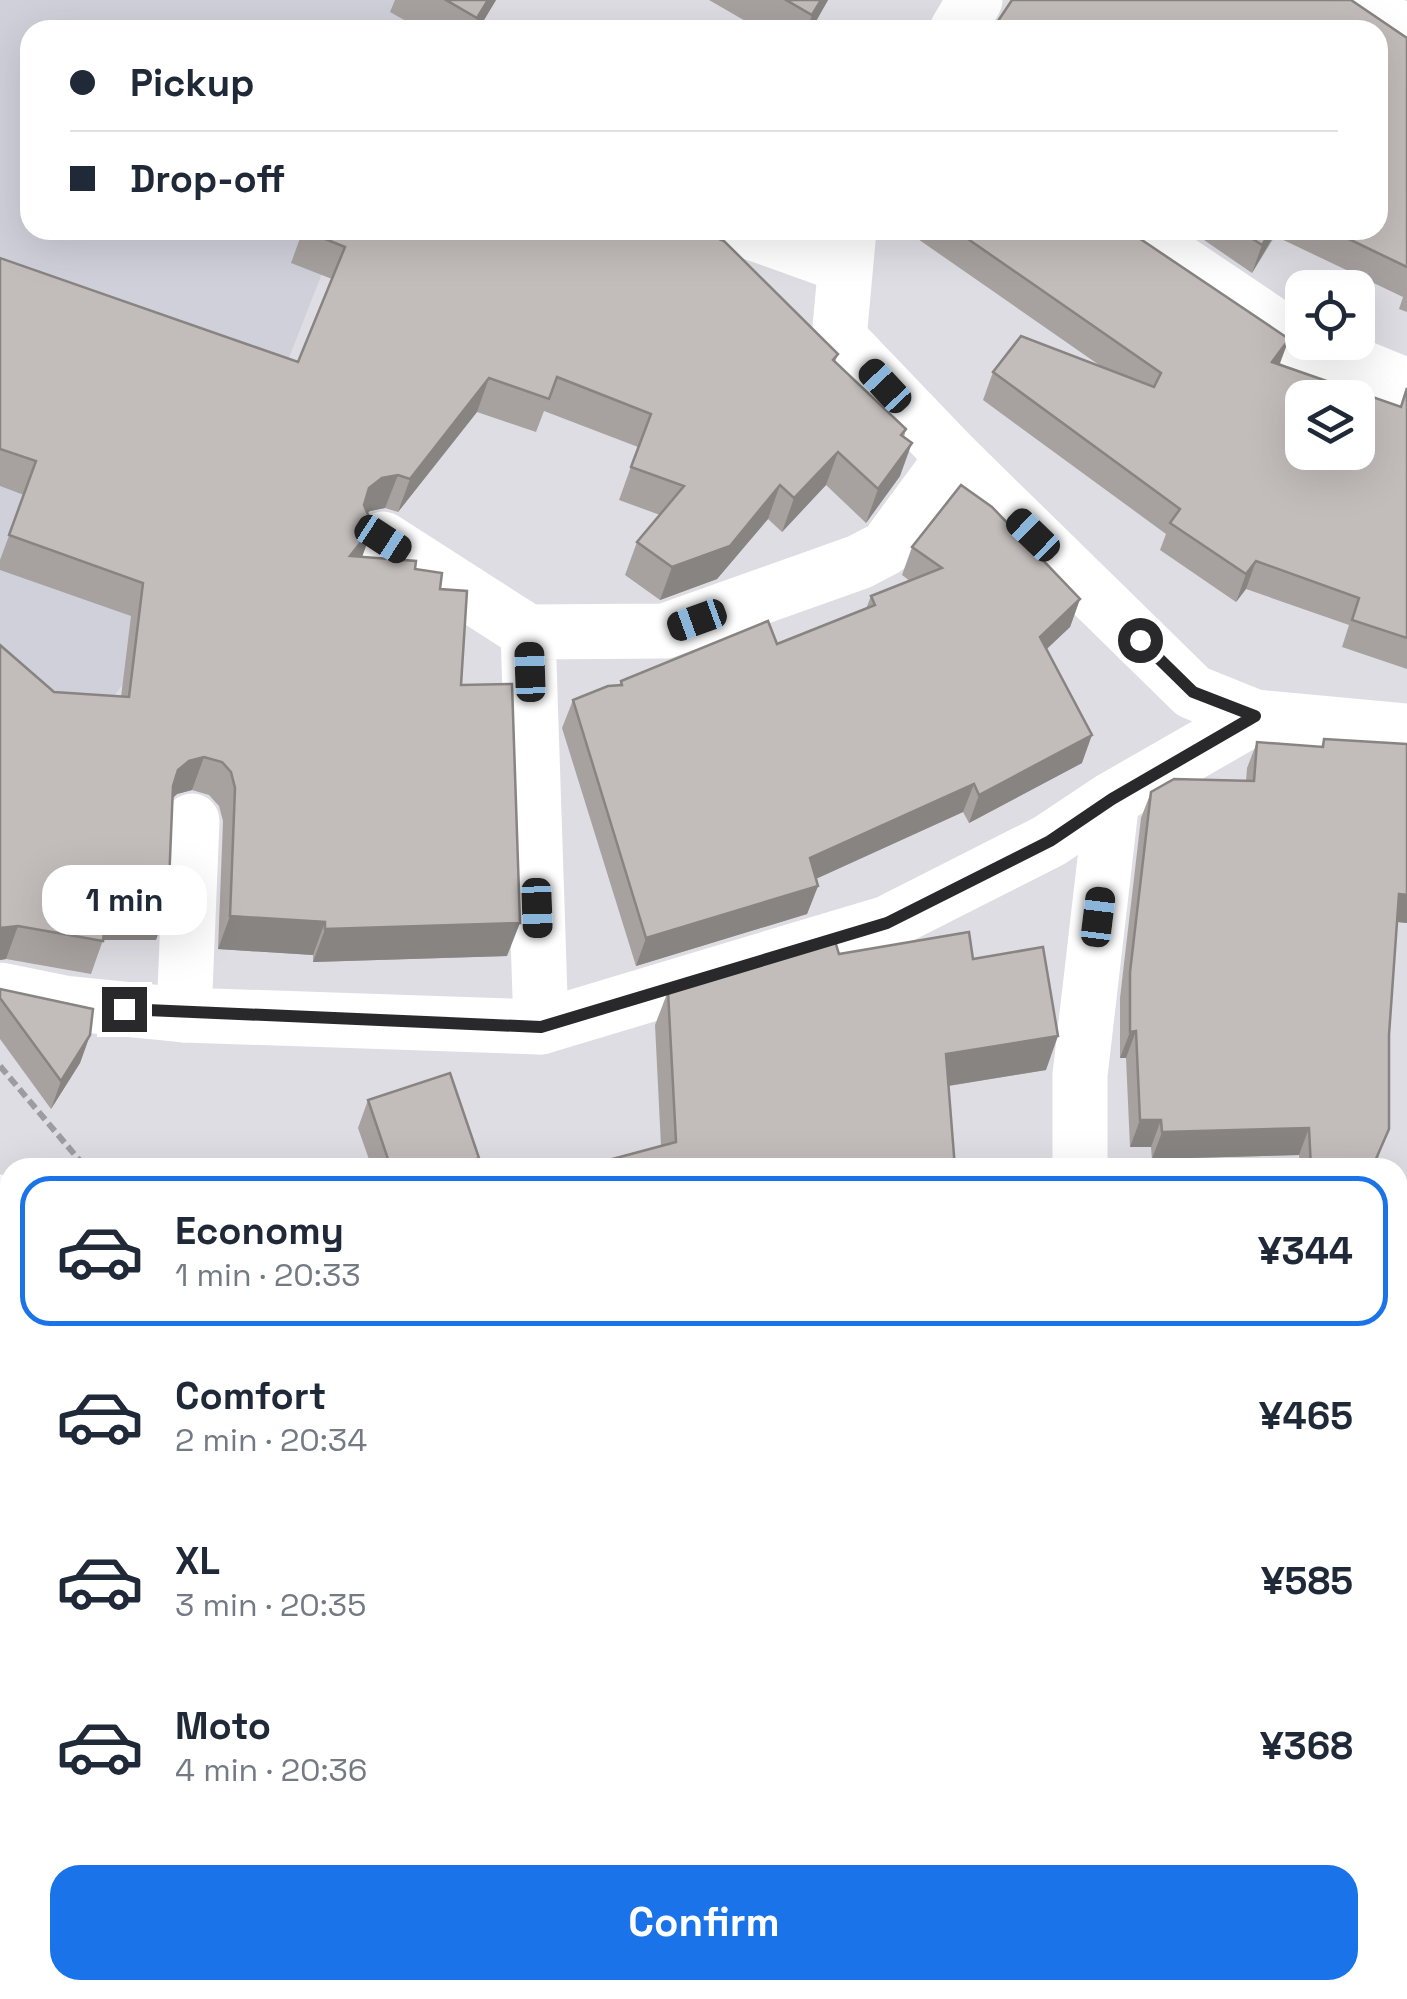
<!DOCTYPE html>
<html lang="en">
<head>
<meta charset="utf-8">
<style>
  body { margin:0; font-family:"Space Grotesk",sans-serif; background:#f6f6f7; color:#1f2937; height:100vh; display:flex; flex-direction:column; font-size:38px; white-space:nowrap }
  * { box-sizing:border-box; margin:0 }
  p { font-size:32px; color:#747a83 }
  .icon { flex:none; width:55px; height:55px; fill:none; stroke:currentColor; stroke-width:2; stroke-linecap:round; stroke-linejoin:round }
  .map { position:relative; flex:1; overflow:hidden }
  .panel { position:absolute; left:0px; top:1158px; width:1408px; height:842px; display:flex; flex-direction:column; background:#fff; border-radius:30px 30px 0 0; box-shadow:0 10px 40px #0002 }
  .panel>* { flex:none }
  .guide { position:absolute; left:20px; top:20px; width:1368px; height:220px; border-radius:30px; box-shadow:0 10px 40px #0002; display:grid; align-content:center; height:220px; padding:0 50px; background:#fff }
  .buttons { position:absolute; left:1285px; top:270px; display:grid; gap:20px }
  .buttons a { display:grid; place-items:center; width:90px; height:90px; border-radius:20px; background:#fff; box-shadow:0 10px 40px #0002; font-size:50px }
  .end { position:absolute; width:45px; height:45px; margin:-22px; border:12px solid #29292b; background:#fff; box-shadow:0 0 0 5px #fff }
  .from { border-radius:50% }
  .bubble { position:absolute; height:70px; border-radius:30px; background:#fff; box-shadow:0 10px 40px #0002; font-size:32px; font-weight:700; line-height:70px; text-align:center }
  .car { position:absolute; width:30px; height:60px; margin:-30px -15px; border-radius:12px; box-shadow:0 0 8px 2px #0007; background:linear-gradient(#222 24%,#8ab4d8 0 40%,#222 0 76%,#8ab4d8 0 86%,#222 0) }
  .guide b { display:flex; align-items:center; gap:35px; height:95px; font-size:38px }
  .guide b+b { border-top:2px solid #e0e1e3 }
  .guide i { width:25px; height:25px; background:#1f2937 }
  ul { padding:18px 0 0; list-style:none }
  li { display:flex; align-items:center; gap:30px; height:150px; margin:0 20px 15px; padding:0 30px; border:5px solid transparent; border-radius:30px }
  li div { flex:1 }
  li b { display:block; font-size:38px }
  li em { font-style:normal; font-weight:700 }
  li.on { border-color:#1a73e8 }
  li>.icon { width:90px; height:90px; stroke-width:1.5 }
  .cta { display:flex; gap:20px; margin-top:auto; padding:20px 50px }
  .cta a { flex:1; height:115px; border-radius:30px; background:#1a73e8; color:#fff; font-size:40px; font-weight:700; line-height:115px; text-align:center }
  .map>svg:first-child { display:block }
  .built { fill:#d0d0db }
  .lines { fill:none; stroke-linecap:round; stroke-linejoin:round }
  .path { stroke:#9d9da1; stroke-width:6; stroke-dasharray:10 5; stroke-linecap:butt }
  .minor { stroke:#fff; stroke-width:55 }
  .wall { fill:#a7a2a0 }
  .shaded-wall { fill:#888482 }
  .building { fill:#c2bcba; stroke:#888482; stroke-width:2.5; fill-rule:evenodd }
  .route { stroke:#29292b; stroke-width:12 }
</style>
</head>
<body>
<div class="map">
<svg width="1407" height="1999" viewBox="0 0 1407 1999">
  <rect width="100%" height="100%" fill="#dedde3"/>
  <path class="built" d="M0 0H466L449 30H30V230H339L202 580 73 750 0 687Z"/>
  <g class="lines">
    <path class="path" d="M0 1066 86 1168"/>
    <g class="minor">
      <path d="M1353 0 1407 34"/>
      <path d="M957 30 975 0"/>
      <path d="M745 230 843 265"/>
      <path d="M849 230 839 338 953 457 1193 692 1255 717 1407 731"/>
      <path d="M1132 230 1297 341 1407 386"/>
      <path d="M383 539 528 632"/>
      <path d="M0 990 64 1003 184 1015 541 1027 887 923 1049 841 1112 799 1255 717"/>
      <path d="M184 1015 192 821"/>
      <path d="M541 1027 528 632 665 631 859 562 886 548 953 457"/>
      <path d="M1080 1168V1075L1112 799"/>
      <path d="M0 1202 10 1209"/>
      <path d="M0 1699 10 1677"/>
      <path d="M1398 1921 1407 1918"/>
      <path d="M726 1990 732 1999"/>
      <path d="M1150 1990 1151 1999"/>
      <path d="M1394 1990 1397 1999"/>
      <path d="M1219 1999 1242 1990"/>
    </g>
  </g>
  <g class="wall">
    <path d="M395 0H496L478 30H422L390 12Z"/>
    <path d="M709 0H828L811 30H761Z"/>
    <path d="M1407 38V312L1399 309 1403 297 1275 236 1252 273 1204 240 1207 230H1378Z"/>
    <path d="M303 230 838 354 835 362 906 429 904 437 900 476 866 523 826 485 782 532 768 519 717 579 660 600 625 575 637 542 660 515 619 500 638 447 544 411 536 432 477 412 398 512 385 508 370 511 367 513 362 557 415 569 440 589 461 685 507 956 313 962V955L218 949 223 821 219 806 209 795 192 790 177 794 173 798 156 940H103L91 974 6 959 0 960V645L54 692 121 697 131 616 0 570V560L24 495 0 486V258L298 362 332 279 291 263Z"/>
    <path d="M905 230H1127L1279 365 1400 407 1407 388V669L1342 647 1349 625 1246 589 1236 602 1160 550 1166 534 983 400 993 372 1102 367Z"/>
    <path d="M912 547 1080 599 1070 627 1046 649 1082 763 969 823 963 812 816 879 818 886 807 914 636 966 562 728 573 700 619 685 621 681 777 644 866 609 871 596 910 581 902 575Z"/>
    <path d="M1324 739 1407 744V923L1397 922 1379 1156 1374 1168H1300L1299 1155 1152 1159 1151 1147H1130L1126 1058H1120V998L1141 818 1151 792 1246 781 1247 768 1257 742 1321 747Z"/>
    <path d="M839 954 973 959 1046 1070 949 1086 955 1168H603L605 1161 661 1146 655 1025 668 991Z"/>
    <path d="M0 989 90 1035 80 1063 51 1109 0 1039Z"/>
    <path d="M368 1100 479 1158 476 1168H372L358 1128Z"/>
    <path d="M0 1259 10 1265V1572L0 1567Z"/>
    <path d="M10 1789V1918L0 1914V1811Z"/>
    <path d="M1006 1990H1105L1094 1993 1096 1999H1008Z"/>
  </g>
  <g class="shaded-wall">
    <path d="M488 0H496L478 30H473L477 18Z"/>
    <path d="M821 0H828L811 30H807L812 15Z"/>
    <path d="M1272 230H1277L1252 273 1262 245Z"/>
    <path d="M1289 339 1279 366 1272 362Z"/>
    <path d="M489 378 477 412 398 512 410 479Z"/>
    <path d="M912 443 900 476 866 523 878 489Z"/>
    <path d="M838 452 826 485 782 532 794 498Z"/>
    <path d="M398 475 385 508 370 511 357 521 369 488 382 478Z"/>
    <path d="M780 485 768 519 717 579 660 600 672 567Z"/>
    <path d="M373 527 361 560 350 556Z"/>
    <path d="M1256 561 1246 589 1236 602 1246 574Z"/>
    <path d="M1080 599 1070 627 1030 665 1040 637Z"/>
    <path d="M1092 735 1082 763 969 823 979 795Z"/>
    <path d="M204 757 192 790 177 794 166 804 178 770 189 761Z"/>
    <path d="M974 784 963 812 800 886 810 858Z"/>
    <path d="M818 886 807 914 636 966 646 938Z"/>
    <path d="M1399 894 1407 895V923L1389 921Z"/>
    <path d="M107 906 168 907 156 940H95Z"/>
    <path d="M230 916 325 922 313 955 218 949Z"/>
    <path d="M520 923 507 956 313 962 325 929Z"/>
    <path d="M18 926 6 959 0 960V928Z"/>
    <path d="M1136 1031 1126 1058H1120L1130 1032Z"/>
    <path d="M90 1035 80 1063 51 1109 61 1081Z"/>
    <path d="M1058 1036 1046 1070 934 1088 946 1054Z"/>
    <path d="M1140 1120H1161L1151 1147H1130Z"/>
    <path d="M1309 1128 1299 1155 1152 1159 1162 1132Z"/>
    <path d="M479 1158 476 1168H452Z"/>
    <path d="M1407 1471V1496L1398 1497V1472Z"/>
    <path d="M10 1536V1539L0 1567V1558Z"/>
    <path d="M1407 1855V1882H1398V1856Z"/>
    <path d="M10 1878V1884L0 1911V1881Z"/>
  </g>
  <g class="building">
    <path d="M446 0H488L477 18Z"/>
    <path d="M786 0H821L812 15Z"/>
    <path d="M1012 0H1351L1407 38V267L1330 230H1378V30H992Z"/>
    <path d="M303 230H698L724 241 838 354 833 360 906 429 901 435 912 443 878 489 838 452 794 498 780 485 730 546 672 567 637 542 684 486 631 467 651 414 557 377 549 399 489 378 410 479 398 475 382 478 369 488 364 505 373 527 350 556 416 561 415 569 442 573 440 589 467 591 461 685 512 684 520 923 325 929V922L230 916 235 788 231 772 222 762 204 757 189 761 178 770 173 786 168 907 107 906 103 941 18 926 0 928V645L54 692 129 697 143 583 9 535 36 461 0 449V258L298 362 345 247Z"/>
    <path d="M955 230H1127L1289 339 1272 362 1401 407 1407 388V638L1352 620 1359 598 1256 561 1246 574 1170 523 1180 509 993 372 1021 336 1154 387 1161 373ZM1302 398H1358V452H1302Z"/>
    <path d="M1239 230H1272L1262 245Z"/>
    <path d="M961 485 992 507 1080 599 1040 637 1092 735 979 795 974 784 810 858 818 886 646 938 573 700 608 686 622 685 621 681 768 621 777 644 875 605 871 596 942 568 912 547Z"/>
    <path d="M1324 739 1407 744V895L1399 894 1389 1035V1129L1372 1168H1311L1309 1128 1162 1132 1161 1120H1140L1136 1031 1130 1032V972L1151 792 1174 779 1254 781 1257 742 1323 747Z"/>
    <path d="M969 932 973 959 1043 947 1058 1036 946 1054 955 1168H606L605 1161 676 1142 668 991 835 941 839 954Z"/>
    <path d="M0 989 93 1009 90 1035 61 1081 0 998Z"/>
    <path d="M450 1073 479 1158 452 1168H391L368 1100Z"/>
    <path d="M0 1259 10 1265V1536L0 1558Z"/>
    <path d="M1398 1368H1407V1471L1398 1472Z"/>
    <path d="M1407 1665V1855L1398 1856V1667Z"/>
    <path d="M10 1789V1878L0 1881V1811Z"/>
    <path d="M0 1936 10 1940V1990H118L136 1993 145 1990H552L550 1995 558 1999H0Z"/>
    <path d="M1022 1990H1093L1096 1999H1024Z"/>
    <path d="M1269 1990H1382L1387 1996 1393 1999H1252L1270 1995Z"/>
  </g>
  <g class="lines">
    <path class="route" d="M124 1009 541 1027 887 923 1050 841 1112 799 1255 716 1193 692 1140 640"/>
  </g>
</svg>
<div class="buttons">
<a><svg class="icon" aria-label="locate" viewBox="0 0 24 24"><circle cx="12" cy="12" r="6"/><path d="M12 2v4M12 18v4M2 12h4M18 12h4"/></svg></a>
<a><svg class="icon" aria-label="layers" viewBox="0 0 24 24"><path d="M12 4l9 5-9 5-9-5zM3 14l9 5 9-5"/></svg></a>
</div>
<i class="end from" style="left:1140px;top:640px"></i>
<i class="end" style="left:124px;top:1009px"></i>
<div class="bubble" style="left:42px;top:865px;width:165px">1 min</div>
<i class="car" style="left:885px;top:386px;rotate:317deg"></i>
<i class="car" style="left:1033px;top:535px;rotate:314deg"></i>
<i class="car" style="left:383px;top:539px;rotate:123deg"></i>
<i class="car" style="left:697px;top:620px;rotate:250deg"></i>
<i class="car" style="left:530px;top:672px;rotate:358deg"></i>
<i class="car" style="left:537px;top:908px;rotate:178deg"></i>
<i class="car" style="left:1098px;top:917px;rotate:7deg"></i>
<div class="guide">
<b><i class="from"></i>Pickup</b>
<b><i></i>Drop-off</b>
</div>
<section class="panel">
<ul>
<li class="on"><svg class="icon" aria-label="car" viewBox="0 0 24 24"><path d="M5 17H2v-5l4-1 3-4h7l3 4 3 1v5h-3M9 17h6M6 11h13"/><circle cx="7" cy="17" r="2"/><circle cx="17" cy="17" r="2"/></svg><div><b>Economy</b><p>1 min · 20:33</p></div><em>¥344</em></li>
<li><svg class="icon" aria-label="car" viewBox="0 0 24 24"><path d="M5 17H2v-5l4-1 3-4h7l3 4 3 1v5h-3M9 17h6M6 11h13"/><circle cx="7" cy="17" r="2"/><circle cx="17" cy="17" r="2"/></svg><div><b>Comfort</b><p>2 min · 20:34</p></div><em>¥465</em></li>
<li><svg class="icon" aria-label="car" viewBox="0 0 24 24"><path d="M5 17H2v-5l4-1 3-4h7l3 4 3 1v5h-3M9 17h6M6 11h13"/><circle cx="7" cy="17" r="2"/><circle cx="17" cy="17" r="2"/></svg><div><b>XL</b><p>3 min · 20:35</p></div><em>¥585</em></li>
<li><svg class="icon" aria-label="car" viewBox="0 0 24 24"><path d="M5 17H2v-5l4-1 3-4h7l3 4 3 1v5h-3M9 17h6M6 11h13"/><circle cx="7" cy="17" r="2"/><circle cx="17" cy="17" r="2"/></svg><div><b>Moto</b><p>4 min · 20:36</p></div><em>¥368</em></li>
</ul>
<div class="cta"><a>Confirm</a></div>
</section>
</div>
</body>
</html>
